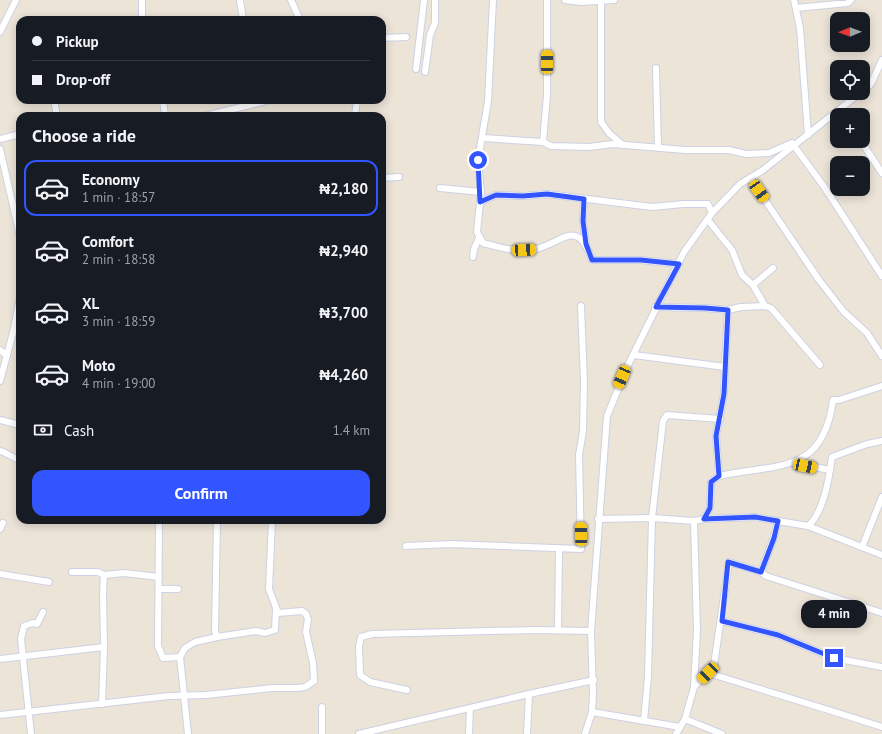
<!DOCTYPE html>
<html lang="en">
<head>
<meta charset="utf-8">
<style>
  body { margin:0; font-family:"PT Sans",sans-serif; background:#20242c; color:#f1f3f6; height:100vh; display:flex; flex-direction:column; font-size:15px; white-space:nowrap }
  * { box-sizing:border-box; margin:0 }
  p { font-size:13px; color:#9ea1a6 }
  .icon { flex:none; width:22px; height:22px; fill:none; stroke:currentColor; stroke-width:2; stroke-linecap:round; stroke-linejoin:round }
  .map { position:relative; flex:1; overflow:hidden }
  .sheet { position:absolute; left:16px; top:112px; width:370px; height:412px; display:flex; flex-direction:column; background:#171b24; border-radius:12px; box-shadow:0 2px 10px #0003 }
  .sheet>* { flex:none }
  .guide { position:absolute; left:16px; top:16px; width:370px; height:88px; border-radius:12px; box-shadow:0 2px 10px #0003; display:grid; align-content:center; height:88px; padding:0 16px; background:#171b24 }
  .needle { width:26px; rotate:269deg }
  .tools { position:absolute; left:830px; top:12px; display:grid; gap:8px }
  .tools a { display:grid; place-items:center; width:40px; height:40px; border-radius:8px; background:#171b24; box-shadow:0 2px 10px #0003; font-size:20px }
  .end { position:absolute; width:18px; height:18px; margin:-9px; border:5px solid #35f; background:#fff; box-shadow:0 0 0 2px #fff }
  .from { border-radius:50% }
  .bubble { position:absolute; height:28px; border-radius:12px; background:#171b24; box-shadow:0 2px 10px #0003; font-size:13px; font-weight:800; line-height:28px; text-align:center }
  .car { position:absolute; width:12px; height:24px; margin:-12px -6px; border-radius:5px; box-shadow:0 0 3px 1px #0007; background:linear-gradient(#f5c518 24%,#345 0 40%,#f5c518 0 76%,#345 0 86%,#f5c518 0) }
  .guide b { display:flex; align-items:center; gap:14px; height:38px; font-size:15px }
  .guide b+b { border-top:1px solid #363941 }
  .guide i { width:10px; height:10px; background:#f1f3f6 }
  ul { padding:0; list-style:none }
  li { display:flex; align-items:center; gap:12px; height:56px; margin:0 8px 6px; padding:0 8px; border:2px solid transparent; border-radius:12px }
  li div { flex:1 }
  li b { display:block; font-size:15px }
  li em { font-style:normal; font-weight:800 }
  li.selected { border-color:#35f }
  li>.icon { width:36px; height:36px; stroke-width:1.5 }
  h2 { padding:0 16px; font-size:18px; line-height:48px }
  .pay { display:flex; align-items:center; gap:10px; height:44px; padding:0 16px; font-size:15px }
  .pay p { margin-inline-start:auto }
  .button { display:flex; gap:8px; margin-top:auto; padding:8px 16px }
  .button a { flex:1; height:46px; border-radius:12px; background:#35f; color:#fff; font-size:16px; font-weight:800; line-height:46px; text-align:center }
  .map>svg:first-child { display:block }
  .lines { fill:none; stroke-linecap:round; stroke-linejoin:round }
  .minor-casing { stroke:#cdd1e3; stroke-width:8 }
  .minor { stroke:#fff; stroke-width:6 }
  .route { stroke:#35f; stroke-width:5 }
</style>
</head>
<body>
<div class="map">
<svg width="882" height="734" viewBox="0 0 882 734">
  <rect width="100%" height="100%" fill="#ede4d8"/>
  <g class="lines">
    <g class="minor-casing">
      <g id="minor">
        <path d="M142 0V20"/>
        <path d="M240 0 243 20"/>
        <path d="M291 0 300 20"/>
        <path d="M493 0 488 101 478 160 481 192 477 232 483 243C499 247 515 252 531 250 561 246 576 214 592 260H641L679 264"/>
        <path d="M565 0 581 2 614 0"/>
        <path d="M794 0 800 28 808 135"/>
        <path d="M601 1V122L610 134 623 145"/>
        <path d="M796 8 848 3 851 0"/>
        <path d="M0 32 16 0"/>
        <path d="M382 38 406 37"/>
        <path d="M656 68 658 148"/>
        <path d="M416 69 424 0"/>
        <path d="M425 72 430 35 435 23V0"/>
        <path d="M863 91 871 84 882 60"/>
        <path d="M54 100 57 116"/>
        <path d="M163 100 165 116"/>
        <path d="M205 116 270 100"/>
        <path d="M355 116 357 100"/>
        <path d="M483 138 543 142 551 146 589 147 613 144 685 150H729L746 154 769 153 792 143 825 188 882 276"/>
        <path d="M0 139 20 134"/>
        <path d="M861 141 882 173"/>
        <path d="M543 142 547 95V0"/>
        <path d="M0 149 20 236"/>
        <path d="M382 178 399 177"/>
        <path d="M750 178 819 280 844 312 867 333 882 356"/>
        <path d="M440 188 481 192"/>
        <path d="M584 199 583 221 586 244"/>
        <path d="M480 202 496 195 523 196 547 194 652 207 683 204H708L712 213"/>
        <path d="M708 220 732 250 742 275 753 285 765 306"/>
        <path d="M473 257 474 249 479 238"/>
        <path d="M753 285 773 268"/>
        <path d="M655 307 705 308 728 310 741 307 765 306 771 308 820 365"/>
        <path d="M0 350 7 356"/>
        <path d="M634 355 725 367 728 310"/>
        <path d="M725 367 724 394 716 436 719 476C776 463 823 476 833 400H839L882 386"/>
        <path d="M0 381 14 329 20 297"/>
        <path d="M0 420 20 425"/>
        <path d="M0 451C8 453 12 458 20 460"/>
        <path d="M793 463 830 470"/>
        <path d="M598 519 652 518 694 521 704 519 710 508 711 482 719 476"/>
        <path d="M704 519 755 517 778 521"/>
        <path d="M159 520 158 646 163 658 180 657"/>
        <path d="M694 521 697 630 694 687"/>
        <path d="M808 526 882 555"/>
        <path d="M0 529 3 523"/>
        <path d="M406 546 451 544 581 549 579 455 583 431 584 382 581 306"/>
        <path d="M862 547 882 497"/>
        <path d="M72 572H98L104 575 124 573 159 577"/>
        <path d="M761 572 766 576 882 613"/>
        <path d="M0 574 49 582"/>
        <path d="M159 589H178"/>
        <path d="M722 621 778 635 834 658 882 667"/>
        <path d="M558 630 559 549"/>
        <path d="M217 637 215 631 217 520"/>
        <path d="M0 659 104 647"/>
        <path d="M708 673C766 691 824 708 882 727"/>
        <path d="M407 690 370 682 360 675 359 647 361 637 372 634 534 630 591 631"/>
        <path d="M102 704 104 647 103 593 104 575"/>
        <path d="M322 707V734"/>
        <path d="M592 712 680 727"/>
        <path d="M0 715 169 696 206 695 272 688H297L305 687 314 681 313 663 306 632 308 619 306 614 302 611 278 613 269 589 272 520"/>
        <path d="M685 719 722 734"/>
        <path d="M644 721 648 676 652 518 663 421 667 415 720 419"/>
        <path d="M31 734 21 639 24 626 33 623 37 624 43 612"/>
        <path d="M188 734 180 657 185 648 195 642 217 637 256 631 265 633 275 630 276 609"/>
        <path d="M359 734 529 694 594 680"/>
        <path d="M469 734 470 708"/>
        <path d="M527 734 529 694"/>
        <path d="M585 734 592 712 593 694 591 631 607 416 628 365 684 252 712 213 740 184 763 170 860 93"/>
        <path d="M676 734 685 719 694 687 714 665 729 562 761 572 774 537 778 521 808 526C824 512 829 478 832 457L867 444 882 441"/>
      </g>
    </g>
    <use href="#minor" class="minor"/>
  </g>
  <g class="lines">
    <path class="route" d="M478 160 480 202 496 195 523 196 547 194 584 199 583 221 586 244 592 260H641L679 264 656 307 705 308 728 310 724 394 716 436 719 476 711 482 710 508 704 519 755 517 778 521 774 538 761 572 728 562 722 621 778 635 834 658"/>
  </g>
</svg>
<div class="tools">
<a><svg class="needle" viewBox="-14 -14 28 28"><path d="M0-13l5 13h-10z" fill="#e53935"/><path d="M0 13l5-13h-10z" fill="#9ea1a6"/></svg></a>
<a><svg class="icon" aria-label="locate" viewBox="0 0 24 24"><circle cx="12" cy="12" r="6"/><path d="M12 2v4M12 18v4M2 12h4M18 12h4"/></svg></a>
<a>+</a>
<a>−</a>
</div>
<i class="end from" style="left:478px;top:160px"></i>
<i class="end" style="left:834px;top:658px"></i>
<div class="bubble" style="left:801px;top:600px;width:66px">4 min</div>
<i class="car" style="left:547px;top:62px;rotate:0deg"></i>
<i class="car" style="left:759px;top:191px;rotate:145deg"></i>
<i class="car" style="left:524px;top:250px;rotate:87deg"></i>
<i class="car" style="left:622px;top:377px;rotate:203deg"></i>
<i class="car" style="left:805px;top:466px;rotate:102deg"></i>
<i class="car" style="left:581px;top:534px;rotate:359deg"></i>
<i class="car" style="left:708px;top:673px;rotate:225deg"></i>
<div class="guide">
<b><i class="from"></i>Pickup</b>
<b><i></i>Drop-off</b>
</div>
<section class="sheet">
<h2>Choose a ride</h2>
<ul>
<li class="selected"><svg class="icon" aria-label="car" viewBox="0 0 24 24"><path d="M5 17H2v-5l4-1 3-4h7l3 4 3 1v5h-3M9 17h6M6 11h13"/><circle cx="7" cy="17" r="2"/><circle cx="17" cy="17" r="2"/></svg><div><b>Economy</b><p>1 min · 18:57</p></div><em>₦2,180</em></li>
<li><svg class="icon" aria-label="car" viewBox="0 0 24 24"><path d="M5 17H2v-5l4-1 3-4h7l3 4 3 1v5h-3M9 17h6M6 11h13"/><circle cx="7" cy="17" r="2"/><circle cx="17" cy="17" r="2"/></svg><div><b>Comfort</b><p>2 min · 18:58</p></div><em>₦2,940</em></li>
<li><svg class="icon" aria-label="car" viewBox="0 0 24 24"><path d="M5 17H2v-5l4-1 3-4h7l3 4 3 1v5h-3M9 17h6M6 11h13"/><circle cx="7" cy="17" r="2"/><circle cx="17" cy="17" r="2"/></svg><div><b>XL</b><p>3 min · 18:59</p></div><em>₦3,700</em></li>
<li><svg class="icon" aria-label="car" viewBox="0 0 24 24"><path d="M5 17H2v-5l4-1 3-4h7l3 4 3 1v5h-3M9 17h6M6 11h13"/><circle cx="7" cy="17" r="2"/><circle cx="17" cy="17" r="2"/></svg><div><b>Moto</b><p>4 min · 19:00</p></div><em>₦4,260</em></li>
</ul>
<div class="pay"><svg class="icon" aria-label="cash" viewBox="0 0 24 24"><path d="M3 7h18v10H3z"/><circle cx="12" cy="12" r="2"/></svg>Cash<p>1.4 km</p></div>
<div class="button"><a>Confirm</a></div>
</section>
</div>
</body>
</html>
